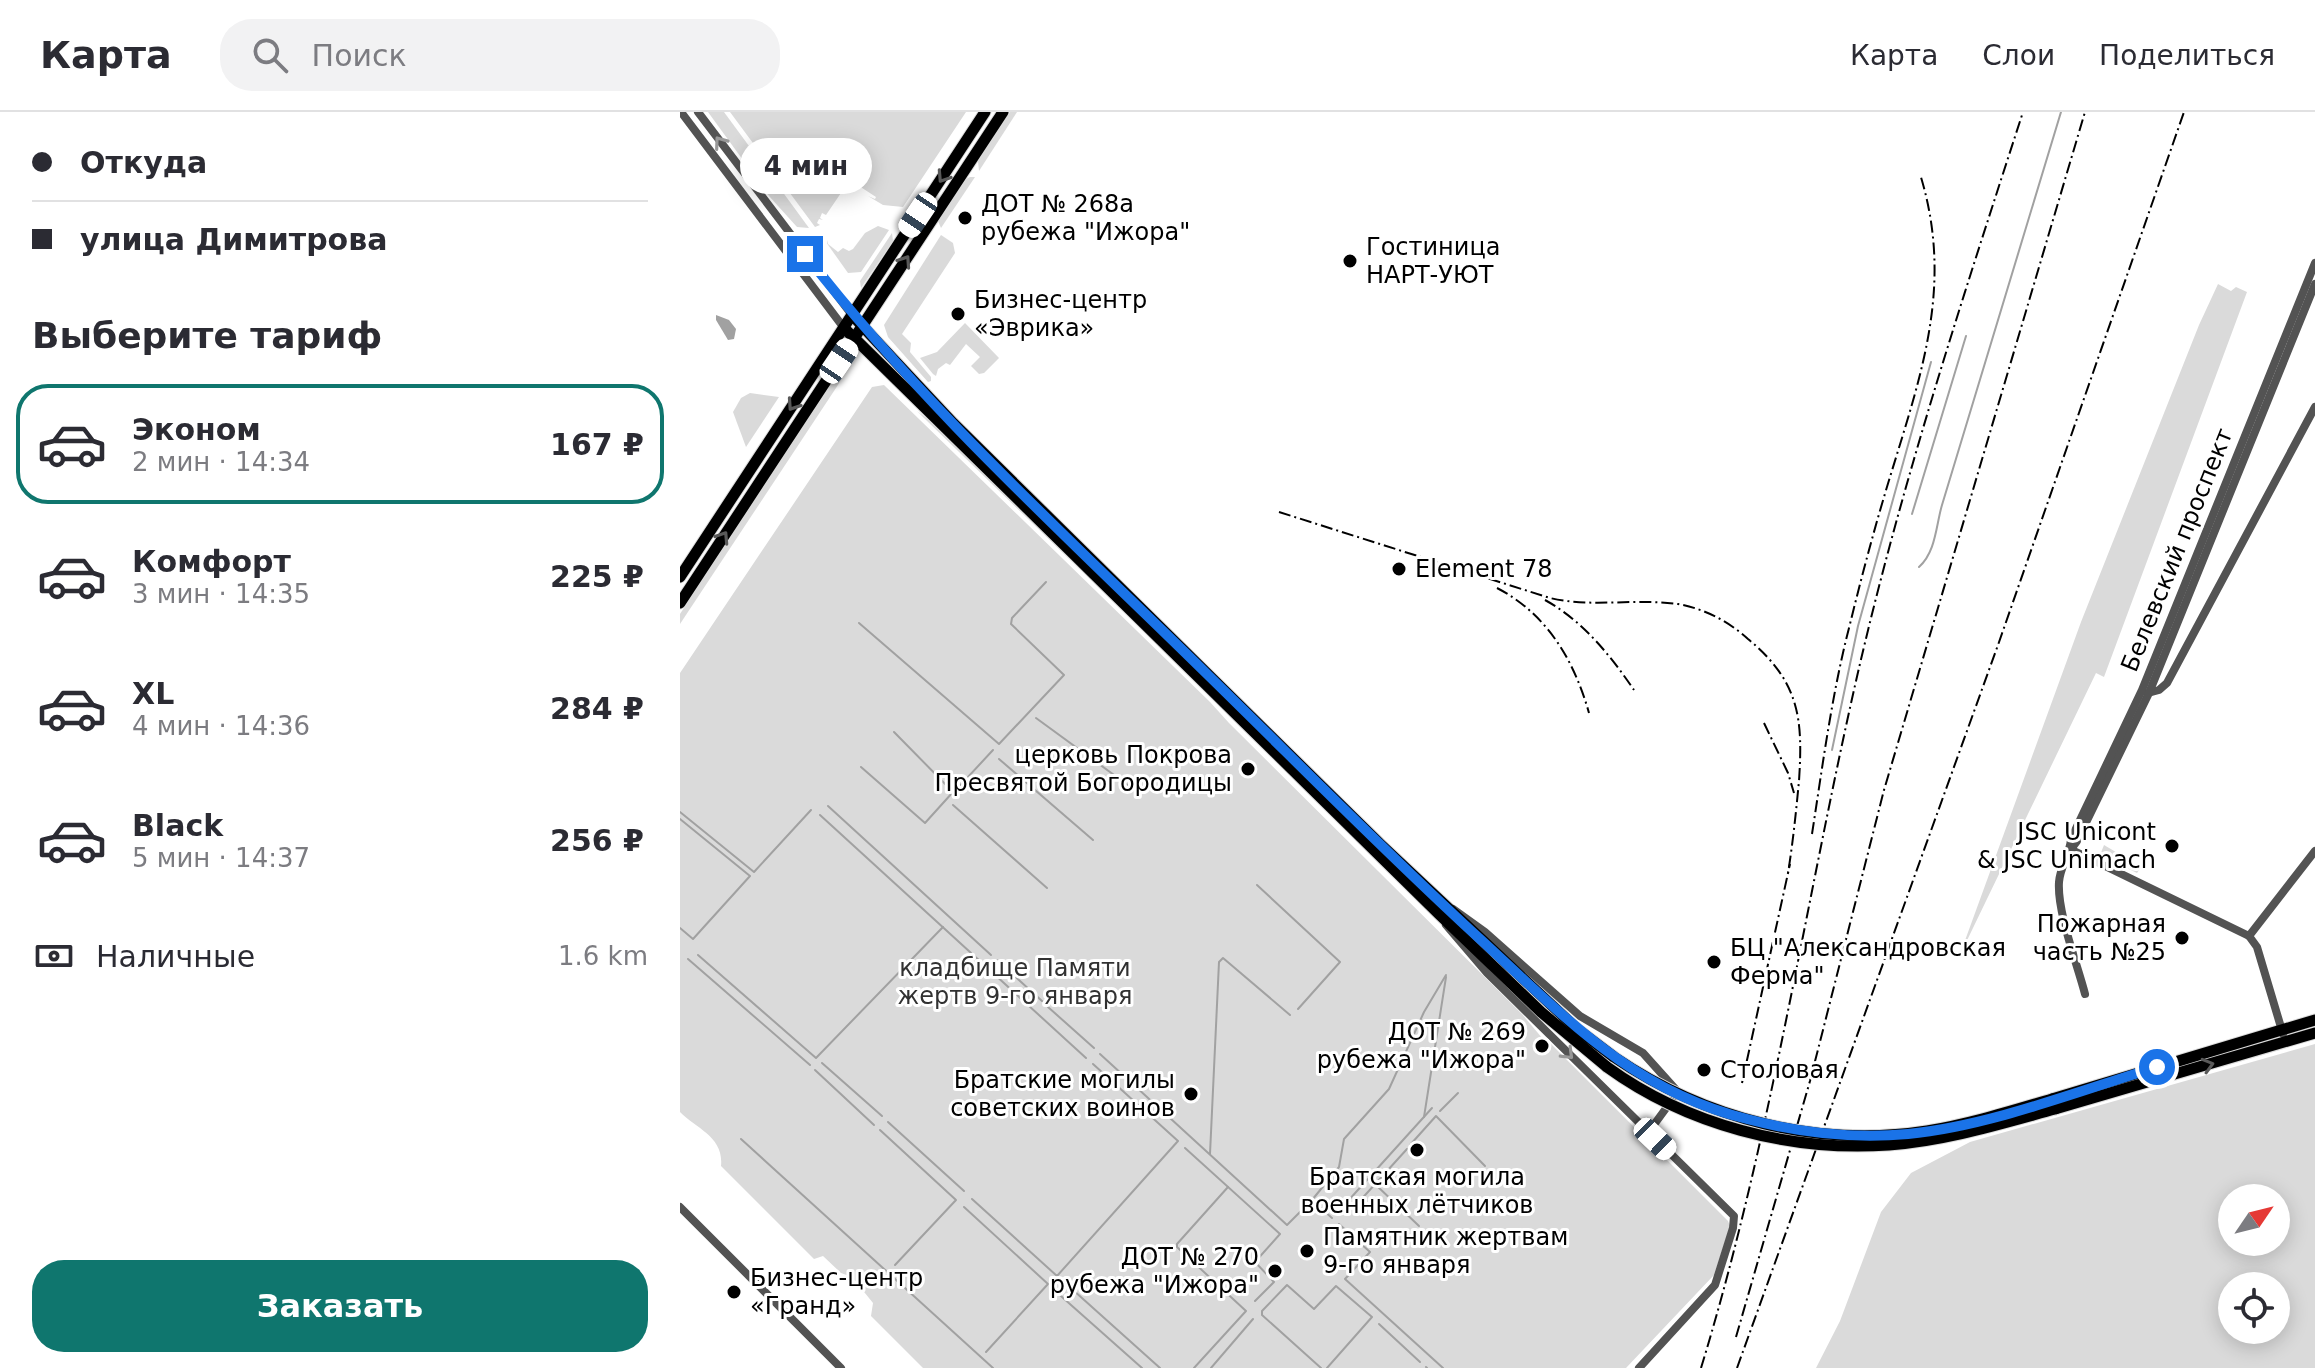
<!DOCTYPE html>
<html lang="ru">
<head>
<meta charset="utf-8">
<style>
  body { margin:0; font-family:"DejaVu Sans",sans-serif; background:#f2f2f3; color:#2b2b33; height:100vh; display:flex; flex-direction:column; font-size:30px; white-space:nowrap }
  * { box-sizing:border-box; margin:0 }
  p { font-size:26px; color:#7c7c81 }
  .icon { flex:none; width:44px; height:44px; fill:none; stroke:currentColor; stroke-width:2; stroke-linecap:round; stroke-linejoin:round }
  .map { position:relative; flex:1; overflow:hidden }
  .panel { display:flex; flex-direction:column; background:#fff; width:680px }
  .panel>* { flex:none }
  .banner { display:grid; align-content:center; height:176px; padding:0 32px; background:#fff }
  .needle { width:52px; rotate:55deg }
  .controls { position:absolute; left:1538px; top:1072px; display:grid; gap:16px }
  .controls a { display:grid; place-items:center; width:72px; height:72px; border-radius:50%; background:#fff; box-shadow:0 4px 20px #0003; font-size:40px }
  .end { position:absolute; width:36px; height:36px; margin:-18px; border:10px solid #1a73e8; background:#fff; box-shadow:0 0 0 4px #fff }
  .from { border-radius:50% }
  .bubble { position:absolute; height:56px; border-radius:28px; background:#fff; box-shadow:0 4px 20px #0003; font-size:26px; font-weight:700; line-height:56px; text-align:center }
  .car { position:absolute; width:24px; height:48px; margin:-24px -12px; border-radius:10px; box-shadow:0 0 6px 2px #0007; background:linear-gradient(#fff 24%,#345 0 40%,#fff 0 76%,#345 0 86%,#fff 0) }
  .banner b { display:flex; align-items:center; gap:28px; height:76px; font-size:30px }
  .banner b+b { border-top:2px solid #e1e1e2 }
  .banner i { width:20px; height:20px; background:#2b2b33 }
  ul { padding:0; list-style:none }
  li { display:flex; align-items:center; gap:24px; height:120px; margin:0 16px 12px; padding:0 16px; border:4px solid transparent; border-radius:32px }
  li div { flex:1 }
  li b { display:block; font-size:30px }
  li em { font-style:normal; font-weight:700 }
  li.selected { border-color:#0f766e }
  li>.icon { width:72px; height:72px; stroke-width:1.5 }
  h2 { padding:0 32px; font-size:36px; line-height:96px }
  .pay { display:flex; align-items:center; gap:20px; height:88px; padding:0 32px; font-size:30px }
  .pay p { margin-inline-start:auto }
  .button { display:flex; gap:16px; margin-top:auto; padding:16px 32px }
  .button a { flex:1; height:92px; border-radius:32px; background:#0f766e; color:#fff; font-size:32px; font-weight:700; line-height:92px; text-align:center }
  header { display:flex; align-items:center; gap:48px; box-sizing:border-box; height:112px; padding:0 40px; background:#fff; border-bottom:2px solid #e1e1e2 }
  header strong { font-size:38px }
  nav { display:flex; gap:44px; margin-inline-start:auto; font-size:28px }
  .search { width:560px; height:72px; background:#f2f2f3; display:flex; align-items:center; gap:20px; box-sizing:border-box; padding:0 28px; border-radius:32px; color:#7c7c81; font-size:30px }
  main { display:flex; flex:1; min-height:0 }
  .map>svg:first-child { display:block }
  .green { fill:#dadada; fill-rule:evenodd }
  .water { fill:#a1a1a1 }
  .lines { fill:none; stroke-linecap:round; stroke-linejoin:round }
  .stream { stroke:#a1a1a1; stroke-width:2 }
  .major-casing { stroke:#dbdbdb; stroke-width:13 }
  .minor { stroke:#535353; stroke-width:8 }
  .major { stroke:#000; stroke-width:11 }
  .rail { stroke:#000; stroke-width:2; stroke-dasharray:12 4 2 4; stroke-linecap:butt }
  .major-bridge-casing { stroke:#dbdbdb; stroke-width:13; stroke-linecap:butt }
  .major-bridge { stroke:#000; stroke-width:11 }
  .oneway { stroke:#989898 }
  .oneway2 { stroke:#595959 }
  .route { stroke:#1a73e8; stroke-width:10 }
  .poi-dot { fill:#000; stroke:#fff; stroke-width:3 }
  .labels { text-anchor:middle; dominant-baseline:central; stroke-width:6; stroke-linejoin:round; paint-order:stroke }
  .poi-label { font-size:24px; fill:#000; stroke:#fff; text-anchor:start }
  .street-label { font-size:24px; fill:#000; stroke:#fff }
  .park-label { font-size:24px; fill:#313131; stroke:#fff }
</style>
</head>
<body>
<header>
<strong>Карта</strong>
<div class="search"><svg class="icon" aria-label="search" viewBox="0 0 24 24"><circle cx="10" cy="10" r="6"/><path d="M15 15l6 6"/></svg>Поиск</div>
<nav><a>Карта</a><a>Слои</a><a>Поделиться</a></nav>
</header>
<main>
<section class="panel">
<div class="banner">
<b><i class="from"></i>Откуда</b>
<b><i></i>улица Димитрова</b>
</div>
<h2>Выберите тариф</h2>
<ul>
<li class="selected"><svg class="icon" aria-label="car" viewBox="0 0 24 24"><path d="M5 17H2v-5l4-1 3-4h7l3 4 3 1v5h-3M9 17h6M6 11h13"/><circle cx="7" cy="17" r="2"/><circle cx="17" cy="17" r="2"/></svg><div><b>Эконом</b><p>2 мин · 14:34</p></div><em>167 ₽</em></li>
<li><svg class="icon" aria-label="car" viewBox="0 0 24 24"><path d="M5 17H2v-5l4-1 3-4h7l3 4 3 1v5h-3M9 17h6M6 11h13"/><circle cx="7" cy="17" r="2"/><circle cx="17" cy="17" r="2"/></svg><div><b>Комфорт</b><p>3 мин · 14:35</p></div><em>225 ₽</em></li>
<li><svg class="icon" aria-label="car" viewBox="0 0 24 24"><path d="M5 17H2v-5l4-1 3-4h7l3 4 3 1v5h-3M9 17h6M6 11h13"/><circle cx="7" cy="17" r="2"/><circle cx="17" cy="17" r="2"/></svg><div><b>XL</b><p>4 мин · 14:36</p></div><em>284 ₽</em></li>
<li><svg class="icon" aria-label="car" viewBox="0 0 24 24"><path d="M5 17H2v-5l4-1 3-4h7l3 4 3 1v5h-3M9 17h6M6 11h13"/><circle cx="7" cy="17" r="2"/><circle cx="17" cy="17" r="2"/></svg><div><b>Black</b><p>5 мин · 14:37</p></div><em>256 ₽</em></li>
</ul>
<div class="pay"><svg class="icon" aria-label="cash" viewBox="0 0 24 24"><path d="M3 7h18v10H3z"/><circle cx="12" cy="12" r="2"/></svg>Наличные<p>1.6 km</p></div>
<div class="button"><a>Заказать</a></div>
</section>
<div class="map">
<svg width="1635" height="1256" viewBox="0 0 1635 1256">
  <rect width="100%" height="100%" fill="#fff"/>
  <g class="green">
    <path d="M28 0H44L129 116 117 115 89 84Z"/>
    <path d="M50 0H286L223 95 203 93 188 84 195 87 196 85 173 70 163 78 146 103 142 101 140 106 143 108 139 107 137 111 140 113 135 115Z"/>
    <path d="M330 0H337L299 59 298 49Z"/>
    <path d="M290 65H295L261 116 258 109 286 67Z"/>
    <path d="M198 114 209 118 181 160 168 161 141 123 146 124 148 132 158 140 163 136 169 139 173 137 185 121Z"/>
    <path d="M212 121 213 129 181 176 180 169Z"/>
    <path d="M261 123 273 131 275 141 222 222 231 231 230 240 251 265V269L248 270 208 225 204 213Z"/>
    <path d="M1538 172 1551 179 1556 175 1567 180 1424 565 1416 561 1279 845 1401 510 1519 213Z"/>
    <path d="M285 211 319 246 304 261 299 262 291 254 300 245 286 232 270 253 266 251 258 257 256 264 253 262 240 246 257 240Z"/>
    <path d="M162 255 165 261 156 276 0 512V502Z"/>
    <path d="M204 273 530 590 549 611 842 902 863 927 865 926 1048 1109 1050 1114 1034 1163 946 1256H243L191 1204 193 1191 172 1165 161 1161 143 1144 134 1147 41 1054C44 1025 17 1017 0 1000V561L192 275Z"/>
    <path d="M70 281 99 285 66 335 53 300 61 286Z"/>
    <path d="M237 299 264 319 446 502 243 305Z"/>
    <path d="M1424 733 1461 755 1457 761 1420 743Z"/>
    <path d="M1635 932V1256H1136L1160 1209 1201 1100 1231 1061 1290 1030ZM1552 1086H1596V1130H1552ZM1552 1174H1596V1218H1552Z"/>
  </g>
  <path class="water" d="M36 203 49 208 56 217 54 227 48 228 36 208Z"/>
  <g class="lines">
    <g class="stream">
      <path d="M1232 402 1286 224"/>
      <path d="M1239 455C1256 440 1256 413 1262 393L1381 0"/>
      <path d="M179 511 319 632 384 563 331 512 332 506 366 470"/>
      <path d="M356 606 456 679"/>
      <path d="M1152 638 1178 514 1251 250"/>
      <path d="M319 647 413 728"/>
      <path d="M181 655 245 711 273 680 214 620"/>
      <path d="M275 679 313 638"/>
      <path d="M273 693 367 776"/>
      <path d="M148 694 311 843"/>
      <path d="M0 700 74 760 131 698"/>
      <path d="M140 703 406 946"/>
      <path d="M0 707 70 764 13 827 0 816"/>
      <path d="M577 773 660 850 618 897"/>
      <path d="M18 843 136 946 263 815"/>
      <path d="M8 847 130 953"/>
      <path d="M317 848 362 889"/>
      <path d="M368 895 414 936"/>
      <path d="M420 942 607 1113 632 1088 652 1106"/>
      <path d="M142 951 202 1004"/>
      <path d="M135 958 194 1013"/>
      <path d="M760 999 778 981"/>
      <path d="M744 1005 766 865"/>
      <path d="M208 1010 284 1079"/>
      <path d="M200 1018 276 1088 215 1153"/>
      <path d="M61 1027 313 1256"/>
      <path d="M730 1033 756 1004 805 1054"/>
      <path d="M505 1036 600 1122 575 1150 594 1170 575 1189"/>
      <path d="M530 1042 539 850 543 846 610 903"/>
      <path d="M696 1073 739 1114"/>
      <path d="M292 1087 377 1164 498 1029 413 952"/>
      <path d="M632 1088 659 1055 664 1027 709 977 744 900 766 863"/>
      <path d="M677 1092 727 1037"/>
      <path d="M284 1095 368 1172 306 1240"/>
      <path d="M658 1100 752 996"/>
      <path d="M659 1112 690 1140 665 1167 763 1256"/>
      <path d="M383 1169 480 1256"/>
      <path d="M373 1177 462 1256"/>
      <path d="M699 1212 740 1250"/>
      <path d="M746 1255 747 1256"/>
      <path d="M514 1256 566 1199 497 1135V1132L548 1075"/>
      <path d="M531 1256 573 1207"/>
      <path d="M641 1256 582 1203V1199L607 1173 634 1197 656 1174 692 1205 647 1256"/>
    </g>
    <g class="major-casing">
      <g id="major">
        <path d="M172 203 273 311 699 731 897 917 934 945"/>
        <path d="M164 216 759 802 861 900 927 955"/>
        <path d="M0 465 305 0"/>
        <path d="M0 491 323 0"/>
        <path d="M1372 987 1635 908"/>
        <path d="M1375 997 1635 921"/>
      </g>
    </g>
    <g class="minor">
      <path d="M1 0 164 216"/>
      <path d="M18 0 172 203"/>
      <path d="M1468 581 1479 578 1487 571 1635 295"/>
      <path d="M1390 737 1569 824 1577 835 1603 922"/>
      <path d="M1391 737 1397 729 1469 581 1635 172"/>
      <path d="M773 797 805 820 900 904 963 941 998 980 973 1014 974 1026"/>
      <path d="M766 813 807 861 1054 1104 1053 1116 1035 1173 959 1256"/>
      <path d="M1569 824 1635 739"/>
      <path d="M1405 882C1397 851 1377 800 1379 770 1380 755 1390 742 1391 727L1462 578 1635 151"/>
      <path d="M0 1095 161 1256"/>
    </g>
    <use href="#major" class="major"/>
    <g class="rail">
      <path d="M599 400 870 486C911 496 955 486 998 492 1025 497 1048 509 1068 527 1120 570 1123 607 1119 669 1116 700 1113 730 1108 761"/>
      <path d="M817 476C867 502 894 548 909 601"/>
      <path d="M865 488C903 509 930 543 954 578"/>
      <path d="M1084 611 1108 661 1114 681"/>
      <path d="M1132 722C1143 651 1152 581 1170 512 1182 463 1195 414 1210 365 1242 260 1274 172 1240 62"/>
      <path d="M1062 971 1110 752"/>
      <path d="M1056 1225 1130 969 1204 678 1405 0"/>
      <path d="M1021 1256C1090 1031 1124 798 1176 569 1220 376 1282 188 1343 0"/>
      <path d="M1057 1256 1318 533 1504 0"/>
    </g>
    <g class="major-bridge-casing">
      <g id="major-bridge">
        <path d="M934 945C1025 1007 1138 1036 1247 1019 1290 1012 1331 999 1372 987"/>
        <path d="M927 955C1007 1013 1110 1040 1209 1033 1265 1029 1320 1012 1375 997"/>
      </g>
    </g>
    <use href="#major-bridge" class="major-bridge"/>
  </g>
  <defs><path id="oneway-chevron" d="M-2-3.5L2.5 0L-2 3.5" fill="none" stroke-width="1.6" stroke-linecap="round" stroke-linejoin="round" transform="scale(2)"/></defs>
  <g class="oneway">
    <use href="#oneway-chevron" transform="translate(40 30) rotate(-126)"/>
    <use href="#oneway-chevron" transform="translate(888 942) rotate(45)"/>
  </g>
  <g class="oneway2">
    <use href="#oneway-chevron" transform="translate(263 65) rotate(123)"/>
    <use href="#oneway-chevron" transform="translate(225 149) rotate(-56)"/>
    <use href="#oneway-chevron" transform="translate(113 293) rotate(124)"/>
    <use href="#oneway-chevron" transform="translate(43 425) rotate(-57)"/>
    <use href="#oneway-chevron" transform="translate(1528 953) rotate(-16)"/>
  </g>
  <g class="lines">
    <path class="route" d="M125 142C244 296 391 428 529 564 619 652 707 742 800 827 884 904 951 978 1067 1007 1120 1021 1174 1027 1228 1022 1309 1014 1399 979 1477 955"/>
  </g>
  <g class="poi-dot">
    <circle cx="285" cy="106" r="8"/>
    <circle cx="670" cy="149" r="8"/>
    <circle cx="278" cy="202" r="8"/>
    <circle cx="719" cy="457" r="8"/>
    <circle cx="568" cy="657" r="8"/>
    <circle cx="1492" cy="734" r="8"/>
    <circle cx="1502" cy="826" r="8"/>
    <circle cx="1034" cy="850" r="8"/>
    <circle cx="862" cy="934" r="8"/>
    <circle cx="1024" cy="958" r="8"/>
    <circle cx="511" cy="982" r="8"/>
    <circle cx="737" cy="1038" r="8"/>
    <circle cx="627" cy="1139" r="8"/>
    <circle cx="595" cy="1159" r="8"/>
    <circle cx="54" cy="1180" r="8"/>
  </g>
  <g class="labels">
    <g class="poi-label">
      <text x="301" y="92">ДОТ № 268а<tspan x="301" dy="28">рубежа "Ижора"</tspan></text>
      <text x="686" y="135">Гостиница<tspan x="686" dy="28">НАРТ-УЮТ</tspan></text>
      <text x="294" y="188">Бизнес-центр<tspan x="294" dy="28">«Эврика»</tspan></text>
      <text x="735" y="457">Element 78</text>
      <text x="552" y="643" text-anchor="end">церковь Покрова<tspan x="552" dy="28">Пресвятой Богородицы</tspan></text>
      <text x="1476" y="720" text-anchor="end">JSC Unicont<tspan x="1476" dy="28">&amp; JSC Unimach</tspan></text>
      <text x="1486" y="812" text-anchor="end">Пожарная<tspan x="1486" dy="28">часть №25</tspan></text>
      <text x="1050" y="836">БЦ "Александровская<tspan x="1050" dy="28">Ферма"</tspan></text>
      <text x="846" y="920" text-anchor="end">ДОТ № 269<tspan x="846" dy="28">рубежа "Ижора"</tspan></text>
      <text x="1040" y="958">Столовая</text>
      <text x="495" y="968" text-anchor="end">Братские могилы<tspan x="495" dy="28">советских воинов</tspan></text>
      <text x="737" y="1065" text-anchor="middle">Братская могила<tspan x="737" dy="28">военных лётчиков</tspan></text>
      <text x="643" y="1125">Памятник жертвам<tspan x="643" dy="28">9-го января</tspan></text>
      <text x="579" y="1145" text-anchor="end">ДОТ № 270<tspan x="579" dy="28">рубежа "Ижора"</tspan></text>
      <text x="70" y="1166">Бизнес-центр<tspan x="70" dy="28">«Гранд»</tspan></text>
    </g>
    <g class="street-label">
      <text transform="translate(1497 438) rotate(-68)">Белевский проспект</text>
    </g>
    <g class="park-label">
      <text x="335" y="856">кладбище Памяти<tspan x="335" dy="28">жертв 9-го января</tspan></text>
    </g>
  </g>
</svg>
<div class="controls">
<a><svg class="needle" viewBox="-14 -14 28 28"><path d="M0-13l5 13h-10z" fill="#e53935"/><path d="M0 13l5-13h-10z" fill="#7c7c81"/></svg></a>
<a><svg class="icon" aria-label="locate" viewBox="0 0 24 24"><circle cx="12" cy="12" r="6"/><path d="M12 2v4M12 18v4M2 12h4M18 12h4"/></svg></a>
</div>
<i class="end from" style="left:1477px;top:955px"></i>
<i class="end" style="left:125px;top:142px"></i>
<div class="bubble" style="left:60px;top:26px;width:132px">4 мин</div>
<i class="car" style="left:238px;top:103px;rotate:214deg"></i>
<i class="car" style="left:159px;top:249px;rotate:34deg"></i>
<i class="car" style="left:975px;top:1027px;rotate:134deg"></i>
</div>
</main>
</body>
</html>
